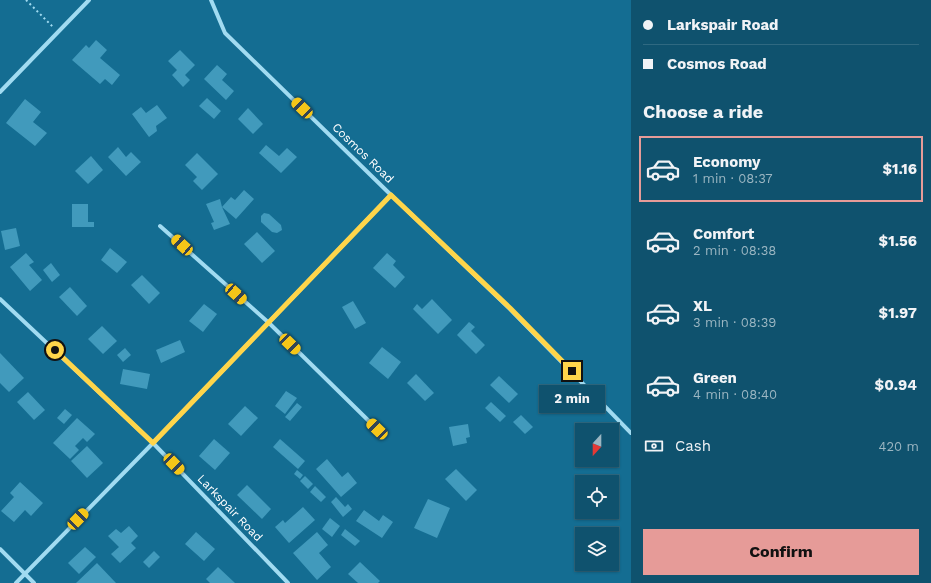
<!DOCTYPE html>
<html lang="en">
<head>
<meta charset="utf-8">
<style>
  body { margin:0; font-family:"Work Sans",sans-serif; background:#185873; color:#f1f3f6; height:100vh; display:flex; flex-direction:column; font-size:15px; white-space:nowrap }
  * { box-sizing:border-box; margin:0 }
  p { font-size:13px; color:#9bb6c2 }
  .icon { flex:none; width:22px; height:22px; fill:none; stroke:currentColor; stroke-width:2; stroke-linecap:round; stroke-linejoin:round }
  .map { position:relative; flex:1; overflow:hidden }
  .sheet { display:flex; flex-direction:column; background:#0f526e; width:300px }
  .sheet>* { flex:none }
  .top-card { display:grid; align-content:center; height:88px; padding:0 12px; background:#0f526e }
  .needle { width:26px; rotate:201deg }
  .buttons { position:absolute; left:575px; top:423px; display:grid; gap:8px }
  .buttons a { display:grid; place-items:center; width:44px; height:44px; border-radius:0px; background:#0f526e; box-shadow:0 1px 3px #0004,0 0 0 1px #2f6981; font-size:20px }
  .end { position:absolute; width:18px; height:18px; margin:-9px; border:5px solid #ffd54a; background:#111; box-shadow:0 0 0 2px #111 }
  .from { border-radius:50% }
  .bubble { position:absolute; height:28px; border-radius:0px; background:#0f526e; box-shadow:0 1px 3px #0004,0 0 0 1px #2f6981; font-size:13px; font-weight:700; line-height:28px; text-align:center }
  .car { position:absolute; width:12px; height:24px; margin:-12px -6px; border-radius:5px; box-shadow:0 0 3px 1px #0007; background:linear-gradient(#f5c518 24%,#345 0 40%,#f5c518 0 76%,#345 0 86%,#f5c518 0) }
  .top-card b { display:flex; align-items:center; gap:14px; height:38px; font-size:15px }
  .top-card b+b { border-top:1px solid #2f6981 }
  .top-card i { width:10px; height:10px; background:#f1f3f6 }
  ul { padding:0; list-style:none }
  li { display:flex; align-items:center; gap:12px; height:66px; margin:0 8px 6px; padding:0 4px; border:2px solid transparent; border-radius:0px }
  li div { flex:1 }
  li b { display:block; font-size:15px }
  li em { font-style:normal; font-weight:700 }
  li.selected { border-color:#e69b98 }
  li>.icon { width:36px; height:36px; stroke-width:1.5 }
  h2 { padding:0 12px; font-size:18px; line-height:48px }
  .pay { display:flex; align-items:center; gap:10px; height:44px; padding:0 12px; font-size:15px }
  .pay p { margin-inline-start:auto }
  .cta { display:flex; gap:8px; margin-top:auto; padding:8px 12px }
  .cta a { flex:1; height:46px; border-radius:0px; background:#e69b98; color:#111; font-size:16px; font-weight:700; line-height:46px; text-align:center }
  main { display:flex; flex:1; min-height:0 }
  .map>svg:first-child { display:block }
  .building { fill:#419abc }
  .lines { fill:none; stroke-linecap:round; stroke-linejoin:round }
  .path { stroke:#a1dbf1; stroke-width:2; stroke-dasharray:2 3; stroke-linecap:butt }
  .street { stroke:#a1dbf1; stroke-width:4 }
  .route { stroke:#ffd54a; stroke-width:5 }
  .labels { text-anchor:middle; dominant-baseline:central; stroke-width:4; stroke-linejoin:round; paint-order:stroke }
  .street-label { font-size:12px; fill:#fff; stroke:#146d92 }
</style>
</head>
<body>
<main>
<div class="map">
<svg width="631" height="583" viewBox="0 0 631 583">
  <rect width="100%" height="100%" fill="#146d92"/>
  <g class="building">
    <path d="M96 40 107 50 100 58 120 75 112 85 105 79 100 84 72 60 86 45 89 48Z"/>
    <path d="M180 50 195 65 185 75 190 80 183 87 172 75 177 70 168 61Z"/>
    <path d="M217 65 227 74 222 80 234 91 226 100 204 79Z"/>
    <path d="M207 98 221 111 214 119 199 106Z"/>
    <path d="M25 99 41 112 33 122 47 133 35 146 6 123Z"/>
    <path d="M157 105 167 118 156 126 157 131 149 137 132 114 141 107 146 113Z"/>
    <path d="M248 108 263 124 253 134 238 119Z"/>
    <path d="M266 145 279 156 287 148 297 157 281 173 259 153Z"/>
    <path d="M118 147 126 157 131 152 141 162 126 176 108 157Z"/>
    <path d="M197 153 218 174 202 190 193 181 197 177 185 165Z"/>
    <path d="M91 156 103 170 88 184 75 171Z"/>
    <path d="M244 190 254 199 236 219 222 207 230 224 214 230 211 223 214 222 206 204 220 199 222 207 231 197 235 200Z"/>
    <path d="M72 204H88V222H94V227H72Z"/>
    <path d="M264 213 269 214 281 225 282 230 277 233 272 232 261 222V216Z"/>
    <path d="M16 228 20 246 5 250 1 231Z"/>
    <path d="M257 232 275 251 262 263 244 244Z"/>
    <path d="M110 248 127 262 117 273 101 260Z"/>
    <path d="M26 253 34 262 29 265 42 280 30 291 10 267Z"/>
    <path d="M387 253 396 261 393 265 405 277 395 288 373 268Z"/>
    <path d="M51 263 60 275 52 282 43 270Z"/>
    <path d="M142 275 160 293 149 304 131 285Z"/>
    <path d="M70 287 87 306 77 316 59 297Z"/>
    <path d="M432 299 452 320 438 334 413 309 417 304 422 309Z"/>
    <path d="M353 301 366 323 355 329 342 307Z"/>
    <path d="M204 304 217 314 203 332 189 321Z"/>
    <path d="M469 322 475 327 471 331 485 345 476 354 457 335Z"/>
    <path d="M102 326 117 341 103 354 88 339Z"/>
    <path d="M180 340 185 352 161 363 156 350Z"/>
    <path d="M382 347 401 362 388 379 369 363Z"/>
    <path d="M125 348 131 355 123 362 117 355Z"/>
    <path d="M0 353 24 378 9 392 0 383Z"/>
    <path d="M123 369 150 374 147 389 120 384Z"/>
    <path d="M416 374 434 393 425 401 407 383Z"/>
    <path d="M499 376 518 394 509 403 490 385Z"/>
    <path d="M286 391 297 398 285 414 275 406Z"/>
    <path d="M28 392 45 410 34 420 17 402Z"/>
    <path d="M491 402 506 416 500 422 485 408Z"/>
    <path d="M297 403 302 407 290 421 285 417Z"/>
    <path d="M245 406 258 418 241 436 228 424Z"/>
    <path d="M65 409 72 415 64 424 57 418Z"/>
    <path d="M521 415 533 427 525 434 513 422Z"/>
    <path d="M77 418 95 434 87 442 83 438 75 446 79 450 70 459 53 443Z"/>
    <path d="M468 424 470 437 466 438 467 443 453 446 449 427Z"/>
    <path d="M214 439 230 453 215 470 199 456Z"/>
    <path d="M280 439 305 461 298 469 273 447Z"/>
    <path d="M87 446 103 463 87 478 71 461Z"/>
    <path d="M327 459 342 477 348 472 357 483 341 497 316 469Z"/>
    <path d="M456 469 477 490 466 501 445 479Z"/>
    <path d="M297 470 303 475 300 479 294 474Z"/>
    <path d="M305 476 313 484 308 489 300 481Z"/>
    <path d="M20 482 43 503 31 516 25 510 14 522 1 511 14 497 10 493Z"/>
    <path d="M247 485 271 509 262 519 237 495Z"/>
    <path d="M315 486 326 497 321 502 310 492Z"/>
    <path d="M336 497 345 507 348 504 352 509 343 517 331 502Z"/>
    <path d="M428 499 450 508 437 538 414 528Z"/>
    <path d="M303 507 315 520 289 543 275 527 283 520 285 523Z"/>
    <path d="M364 510 379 521 383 515 393 522 382 538 356 521Z"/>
    <path d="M330 518 340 526 332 537 322 529Z"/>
    <path d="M129 526 138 536 131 543 136 548 120 563 111 554 119 547 108 536 116 529 121 533Z"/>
    <path d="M345 529 360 541 355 546 341 535Z"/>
    <path d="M196 532 215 549 204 561 185 544Z"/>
    <path d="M317 532 328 545 319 553 331 567 317 580 293 553Z"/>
    <path d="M85 547 96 557 79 574 68 563Z"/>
    <path d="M154 551 160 557 149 568 143 562Z"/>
    <path d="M360 562 380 581 378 583H358L348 574Z"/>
    <path d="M97 563 116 583H76Z"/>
    <path d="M218 567 235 583H210L206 579Z"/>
  </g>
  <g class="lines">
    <path class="path" d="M26 0 53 27"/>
    <g class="street">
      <path d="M211 0 225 33 391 195 510 309 631 433"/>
      <path d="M0 92 89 0"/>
      <path d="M160 226 269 323 377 429"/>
      <path d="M0 299 153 443 288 583"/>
      <path d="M0 549 34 583"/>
      <path d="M16 583 153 443 391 195"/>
    </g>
  </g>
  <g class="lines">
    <path class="route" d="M55 350 153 443 391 195 510 308 572 371"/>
  </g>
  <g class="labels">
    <g class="street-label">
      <text transform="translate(363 153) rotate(44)">Cosmos Road</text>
      <text transform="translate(230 508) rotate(46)">Larkspair Road</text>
    </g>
  </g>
</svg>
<div class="buttons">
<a><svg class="needle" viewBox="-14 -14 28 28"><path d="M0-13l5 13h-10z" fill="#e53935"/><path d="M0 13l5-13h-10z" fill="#9bb6c2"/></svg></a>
<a><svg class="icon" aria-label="locate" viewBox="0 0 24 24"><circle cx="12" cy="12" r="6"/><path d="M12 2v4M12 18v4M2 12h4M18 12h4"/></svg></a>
<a><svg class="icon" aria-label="layers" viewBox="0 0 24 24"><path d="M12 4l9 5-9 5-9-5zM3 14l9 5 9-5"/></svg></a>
</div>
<i class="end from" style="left:55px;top:350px"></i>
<i class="end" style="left:572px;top:371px"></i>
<div class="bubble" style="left:539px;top:385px;width:66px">2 min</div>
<i class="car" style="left:302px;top:108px;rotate:314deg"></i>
<i class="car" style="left:182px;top:245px;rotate:312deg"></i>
<i class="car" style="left:236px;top:294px;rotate:132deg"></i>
<i class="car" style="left:290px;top:344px;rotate:134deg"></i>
<i class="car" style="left:377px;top:429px;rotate:314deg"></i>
<i class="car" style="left:174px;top:464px;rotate:136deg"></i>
<i class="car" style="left:78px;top:519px;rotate:44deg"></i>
</div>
<section class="sheet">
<div class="top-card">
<b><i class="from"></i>Larkspair Road</b>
<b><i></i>Cosmos Road</b>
</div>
<h2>Choose a ride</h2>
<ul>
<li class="selected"><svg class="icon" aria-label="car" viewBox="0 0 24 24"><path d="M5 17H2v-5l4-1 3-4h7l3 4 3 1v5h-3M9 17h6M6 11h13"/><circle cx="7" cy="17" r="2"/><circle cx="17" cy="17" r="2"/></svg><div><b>Economy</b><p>1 min · 08:37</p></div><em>$1.16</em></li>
<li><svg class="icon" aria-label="car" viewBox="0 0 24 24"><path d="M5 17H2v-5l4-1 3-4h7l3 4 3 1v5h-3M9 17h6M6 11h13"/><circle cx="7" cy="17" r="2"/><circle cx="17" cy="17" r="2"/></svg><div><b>Comfort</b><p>2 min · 08:38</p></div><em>$1.56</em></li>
<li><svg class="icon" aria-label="car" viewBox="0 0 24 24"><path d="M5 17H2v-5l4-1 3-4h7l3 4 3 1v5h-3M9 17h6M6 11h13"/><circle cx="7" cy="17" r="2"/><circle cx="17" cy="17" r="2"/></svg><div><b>XL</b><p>3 min · 08:39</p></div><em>$1.97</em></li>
<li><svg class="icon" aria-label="car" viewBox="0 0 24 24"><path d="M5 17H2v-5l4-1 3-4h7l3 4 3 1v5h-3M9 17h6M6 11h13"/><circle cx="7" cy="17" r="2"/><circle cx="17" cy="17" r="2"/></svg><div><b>Green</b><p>4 min · 08:40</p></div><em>$0.94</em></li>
</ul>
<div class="pay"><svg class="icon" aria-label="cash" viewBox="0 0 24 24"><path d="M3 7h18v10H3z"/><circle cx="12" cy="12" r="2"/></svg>Cash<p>420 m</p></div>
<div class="cta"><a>Confirm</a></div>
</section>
</main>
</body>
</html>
